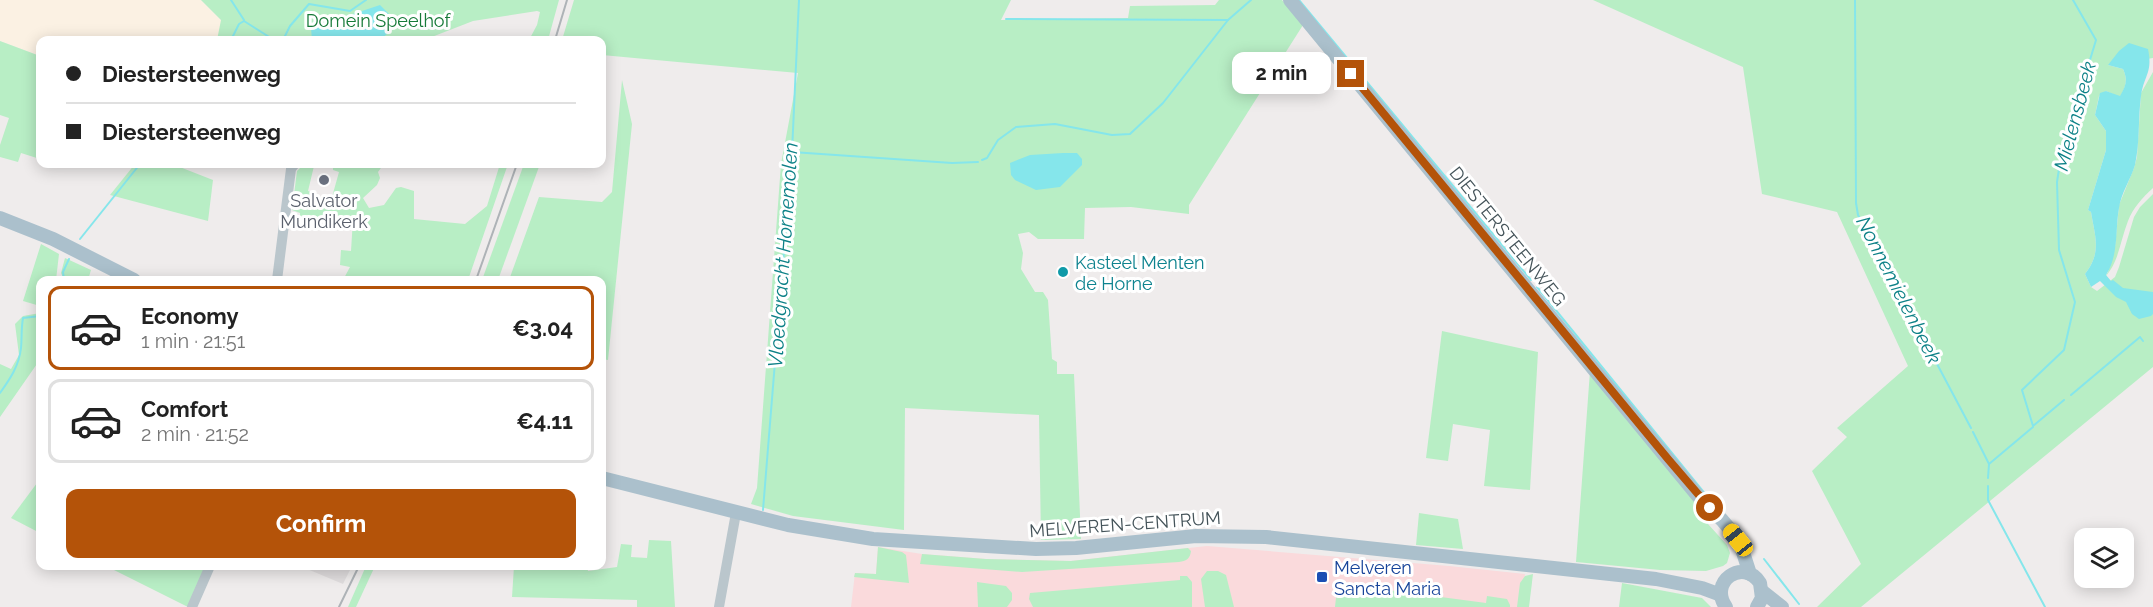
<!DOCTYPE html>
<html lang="en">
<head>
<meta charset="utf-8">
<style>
  body { margin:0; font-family:Raleway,sans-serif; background:#f6f6f6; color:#222; height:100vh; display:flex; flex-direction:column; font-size:22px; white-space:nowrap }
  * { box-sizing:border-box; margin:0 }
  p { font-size:20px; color:#767676 }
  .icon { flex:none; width:33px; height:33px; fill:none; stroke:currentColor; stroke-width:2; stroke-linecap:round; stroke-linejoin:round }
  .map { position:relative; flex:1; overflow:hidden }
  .sheet { position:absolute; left:36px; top:276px; width:570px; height:294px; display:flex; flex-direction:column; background:#fff; border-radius:12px; box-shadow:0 3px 15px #0003 }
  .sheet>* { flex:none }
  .guide { position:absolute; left:36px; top:36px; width:570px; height:132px; border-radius:12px; box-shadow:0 3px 15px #0003; display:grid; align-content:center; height:132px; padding:0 30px; background:#fff }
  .tools { position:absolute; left:2074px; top:528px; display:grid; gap:12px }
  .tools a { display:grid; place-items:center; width:60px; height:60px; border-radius:12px; background:#fff; box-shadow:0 3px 15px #0003; font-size:30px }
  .end { position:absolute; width:27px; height:27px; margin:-14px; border:8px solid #b45309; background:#fff; box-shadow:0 0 0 3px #fff }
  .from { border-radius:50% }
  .bubble { position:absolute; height:42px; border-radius:12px; background:#fff; box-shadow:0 3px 15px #0003; font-size:20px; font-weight:700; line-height:42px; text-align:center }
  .car { position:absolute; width:18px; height:36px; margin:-18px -9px; border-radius:8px; box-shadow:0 0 4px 2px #0007; background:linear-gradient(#f5c518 24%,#345 0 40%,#f5c518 0 76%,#345 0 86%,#f5c518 0) }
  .guide b { display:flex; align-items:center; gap:21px; height:57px; font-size:22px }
  .guide b+b { border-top:2px solid #e0e0e0 }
  .guide i { width:15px; height:15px; background:#222 }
  ul { padding:10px 0 0; list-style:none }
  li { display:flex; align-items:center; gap:18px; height:84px; margin:0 12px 9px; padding:0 18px; border:3px solid #e0e0e0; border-radius:12px }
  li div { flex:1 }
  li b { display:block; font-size:22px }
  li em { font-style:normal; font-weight:700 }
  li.current { border-color:#b45309 }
  li>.icon { width:54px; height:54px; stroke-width:1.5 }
  .cta { display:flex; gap:12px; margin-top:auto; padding:12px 30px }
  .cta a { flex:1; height:69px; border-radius:12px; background:#b45309; color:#fff; font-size:24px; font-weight:700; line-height:69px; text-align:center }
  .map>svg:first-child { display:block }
  .commercial { fill:#fbf1e3 }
  .education { fill:#e0ddde }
  .medical { fill:#fadadc }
  .green { fill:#b8eec5; fill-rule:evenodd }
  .water { fill:#85e6eb }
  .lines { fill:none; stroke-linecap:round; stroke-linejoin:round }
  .stream { stroke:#85e6eb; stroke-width:2 }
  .minor { stroke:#bac6cc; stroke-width:10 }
  .major { stroke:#abc0cc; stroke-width:14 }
  .rail { stroke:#aeb3b7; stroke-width:2 }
  .route { stroke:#b45309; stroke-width:8 }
  .worship-dot { fill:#6b7280; stroke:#fff; stroke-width:2 }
  .culture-dot { fill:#0f9aa8; stroke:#fff; stroke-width:2 }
  .transit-dot { fill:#1a4fb4; stroke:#fff; stroke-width:2 }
  .labels { text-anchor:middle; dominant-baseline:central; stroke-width:6; stroke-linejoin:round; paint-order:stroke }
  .park-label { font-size:18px; fill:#167a38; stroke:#fff }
  .worship-label { font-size:18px; fill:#5b616d; stroke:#fff }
  .street-label { font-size:18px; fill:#445359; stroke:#fff }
  .culture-label { font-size:18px; fill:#0d838f; stroke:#fff; text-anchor:start }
  .transit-label { font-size:18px; fill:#164399; stroke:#fff; text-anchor:start }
  .water-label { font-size:20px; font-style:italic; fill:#0c8187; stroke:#fff }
</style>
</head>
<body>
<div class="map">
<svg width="2153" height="607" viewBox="0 0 2153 607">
  <rect width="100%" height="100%" fill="#efecec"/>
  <path class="commercial" d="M0 0H201L221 20V29L217 40H40V56L0 41Z"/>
  <path class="education" d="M300 566H352L343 584Z"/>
  <path class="medical" d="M1207 546 1449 566 1525 574 1522 607H851L855 573 876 574 878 547 922 554 986 559 1071 561Z"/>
  <g class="green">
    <path d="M201 0H559L548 40H529L537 25 540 12 537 11 473 21 424 40H217L221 20Z"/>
    <path d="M574 0H1011L1001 20 1128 18 1130 6 1215 5 1219 0H1282L1303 25 1189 205V214L1131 207 1085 208 1084 239H1038L1029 232 1018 234 1023 253 1021 269 1035 292H1043L1048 300 1052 359 1057 362V374H1074L1081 539 1041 540 1039 415 905 408 904 530 793 516 751 504 757 488 781 164 798 73 602 55V40H562Z"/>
    <path d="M1593 0H2153V66V58L2108 65 2123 69C2128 80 2126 86 2120 97L2106 91 2099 96 2095 115 2106 131V150L2088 210 2091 212C2095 237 2102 252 2085 274L2091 287 2097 291 2115 277 2119 267 2134 217 2140 207 2153 194V367L1861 607H1817L1861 564 1812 471 1847 437 1837 428 1908 366 1837 212 1762 194 1743 67Z"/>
    <path d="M0 41 40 56V159L21 153 18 162 0 157V145L9 118 0 115Z"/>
    <path d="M2153 72V188C2142 198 2133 208 2128 221 2120 241 2119 262 2105 277L2108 272 2115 247 2119 205 2134 168 2137 157 2141 93Z"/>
    <path d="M622 80 632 124 608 360 602 359V280H509L539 197 602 202 612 192Z"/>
    <path d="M135 164H172L213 180 208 221 110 195Z"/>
    <path d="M304 164H358V165L382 164 383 165 378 172 380 178 377 185 363 198 369 208 384 205 396 188 401 187 414 191V219L465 224 487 206 500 164H508L468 280H343L350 267 340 265 341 250 351 251 353 219 349 225 300 218V213L292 210 297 171ZM321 164 333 167V170L339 172 332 197 325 196 321 210 312 207 315 193 308 191 314 166 320 167Z"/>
    <path d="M524 164H540L498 280H482Z"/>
    <path d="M41 244 59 254 56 280H40V306L23 301Z"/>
    <path d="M65 258 91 270 88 280H64L61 273Z"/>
    <path d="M40 313 39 361 0 417V364L11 369 19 355 15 324 23 316Z"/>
    <path d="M1442 331 1538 352 1530 490 1484 486 1490 430 1453 424 1448 461 1426 458Z"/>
    <path d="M1590 371 1711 522 1708 524 1727 545 1730 553 1727 563 1723 566 1706 571 1660 570 1576 562Z"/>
    <path d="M40 479V533L11 518Z"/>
    <path d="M1419 513 1458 519 1463 549 1416 545Z"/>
    <path d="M649 540 671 541 675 607H637V600L512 597 514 566H587L588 571 617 567 621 544 632 545 631 557 647 558Z"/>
    <path d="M878 547 902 552 906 555 909 583 854 577 855 573 876 574Z"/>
    <path d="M1188 548 1191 551C1190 559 1186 561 1179 562L1022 572 920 564 922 554 986 559 1071 561Z"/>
    <path d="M106 566H206L188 607Z"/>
    <path d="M366 566H375L356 607H348Z"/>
    <path d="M1207 571H1218L1226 575 1234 607H1205L1201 579Z"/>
    <path d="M1533 574 1529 607H1517L1520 583 1525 576Z"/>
    <path d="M1180 576H1187L1192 582V607H1033L1029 599 1030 593 1180 580Z"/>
    <path d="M1338 580H1344L1343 584 1486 603 1487 596 1507 599 1510 605V607H1335Z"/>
    <path d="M977 582 1006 586 1012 593V600L1007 607H978Z"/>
    <path d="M1622 583 1702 598 1711 607H1619Z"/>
  </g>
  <g class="water">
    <path d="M380 5 394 19 388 33 380 40H312L311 28Z"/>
    <path d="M2129 43 2148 49C2153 73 2144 75 2141 96 2138 118 2140 143 2135 165 2131 179 2121 193 2119 208 2115 230 2119 255 2106 275L2111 281 2113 280 2123 288 2153 292V314L2151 316 2139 319 2132 314 2126 302 2116 297 2100 281 2091 287 2085 274C2102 252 2095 237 2091 212L2088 210 2106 150V131L2095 115 2100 93 2106 91 2120 96C2126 86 2128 80 2123 69L2108 65 2119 51Z"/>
    <path d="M1063 153H1077L1082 159V165L1060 187 1036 190 1015 180 1011 175 1010 163 1030 155Z"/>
  </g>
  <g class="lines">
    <g class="stream">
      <path d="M231 0 244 20"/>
      <path d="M1299 0 1531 280"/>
      <path d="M1855 0 1856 203 1858 215 1971 428"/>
      <path d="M1006 19 1228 20"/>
      <path d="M231 40 239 24 244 21 274 40"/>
      <path d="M280 40 284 38 290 26 309 4 350 11 366 0"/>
      <path d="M792 152 952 163 978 162"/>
      <path d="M982 160 987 158 998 140 1016 127 1055 124 1112 135 1130 134 1163 103 1228 20 1251 0"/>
      <path d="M80 239 140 164"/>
      <path d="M64 280 63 272 69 259"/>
      <path d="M1537 287 1706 495"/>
      <path d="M0 393C10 379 19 366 21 348 22 338 21 329 23 318L40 316"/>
      <path d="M2071 395 2140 337 2143 341"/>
      <path d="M2064 400 2033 426 2022 390 2064 350 2075 302 2059 250 2057 182 2061 156 2096 40 2073 0"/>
      <path d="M1973 432 1989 464 2033 427"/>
      <path d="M1988 478 1989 464"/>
      <path d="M1988 486V500L2045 607"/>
      <path d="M763 510 792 152 799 0"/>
      <path d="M1764 559 1799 604"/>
    </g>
    <g class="minor">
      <path d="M277 280 291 169 295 164"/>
      <path d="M192 607 210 566"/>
      <path d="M719 607 736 513"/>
    </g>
    <g class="major">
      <path d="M1290 0 1698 496 1722 520 1739 540 1750 574"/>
      <path d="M0 218 53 239 134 280"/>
      <path d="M602 478 788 525 873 539 1036 549 1076 548 1196 536 1266 537 1656 579 1702 588 1721 595"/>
      <path d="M1763 592 1782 607"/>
      <path d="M1726 607C1708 582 1743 557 1760 583L1762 598 1757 607"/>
    </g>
    <g class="rail">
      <path d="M555 40 567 0"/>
      <path d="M476 280 517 164"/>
      <path d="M339 607 359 566"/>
    </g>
  </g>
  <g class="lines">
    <path class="route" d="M1351 74 1668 459 1710 508"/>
  </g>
  <circle class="worship-dot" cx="324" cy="180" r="6"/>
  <circle class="culture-dot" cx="1063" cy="272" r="6"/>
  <rect class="transit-dot" x="1316" y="571" width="12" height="12" rx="3"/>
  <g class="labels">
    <g class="park-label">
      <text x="378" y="20">Domein Speelhof</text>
    </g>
    <g class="worship-label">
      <text x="324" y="200">Salvator<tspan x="324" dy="21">Mundikerk</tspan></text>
    </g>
    <g class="street-label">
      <text transform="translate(1508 236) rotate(51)">DIESTERSTEENWEG</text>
      <text transform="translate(1125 524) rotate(-4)">MELVEREN-CENTRUM</text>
    </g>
    <g class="culture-label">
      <text x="1075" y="262">Kasteel Menten<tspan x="1075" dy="21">de Horne</tspan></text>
    </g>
    <g class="transit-label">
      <text x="1334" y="567">Melveren<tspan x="1334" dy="21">Sancta Maria</tspan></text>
    </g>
    <g class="water-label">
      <text transform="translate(2075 116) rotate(-75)">Mielensbeek</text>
      <text transform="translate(783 255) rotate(-86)">Vloedgracht Hornemolen</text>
      <text transform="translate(1899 290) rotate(63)">Nonnemielenbeek</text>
    </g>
  </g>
</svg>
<div class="tools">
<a><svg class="icon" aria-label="layers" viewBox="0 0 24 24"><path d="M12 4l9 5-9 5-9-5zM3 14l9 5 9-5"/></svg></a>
</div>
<i class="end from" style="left:1710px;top:508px"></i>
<i class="end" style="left:1351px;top:74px"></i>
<div class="bubble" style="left:1232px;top:52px;width:99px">2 min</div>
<i class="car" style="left:1738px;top:540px;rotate:321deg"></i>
<div class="guide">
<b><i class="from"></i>Diestersteenweg</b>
<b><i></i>Diestersteenweg</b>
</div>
<section class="sheet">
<ul>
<li class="current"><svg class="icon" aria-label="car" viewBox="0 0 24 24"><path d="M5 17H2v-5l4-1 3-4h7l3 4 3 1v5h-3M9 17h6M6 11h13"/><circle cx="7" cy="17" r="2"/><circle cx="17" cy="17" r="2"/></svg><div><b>Economy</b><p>1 min · 21:51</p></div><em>€3.04</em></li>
<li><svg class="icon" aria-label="car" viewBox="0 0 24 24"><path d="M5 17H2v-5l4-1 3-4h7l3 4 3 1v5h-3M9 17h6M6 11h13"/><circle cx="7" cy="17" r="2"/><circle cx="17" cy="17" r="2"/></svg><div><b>Comfort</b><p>2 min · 21:52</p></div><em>€4.11</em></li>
</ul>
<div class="cta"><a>Confirm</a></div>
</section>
</div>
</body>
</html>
